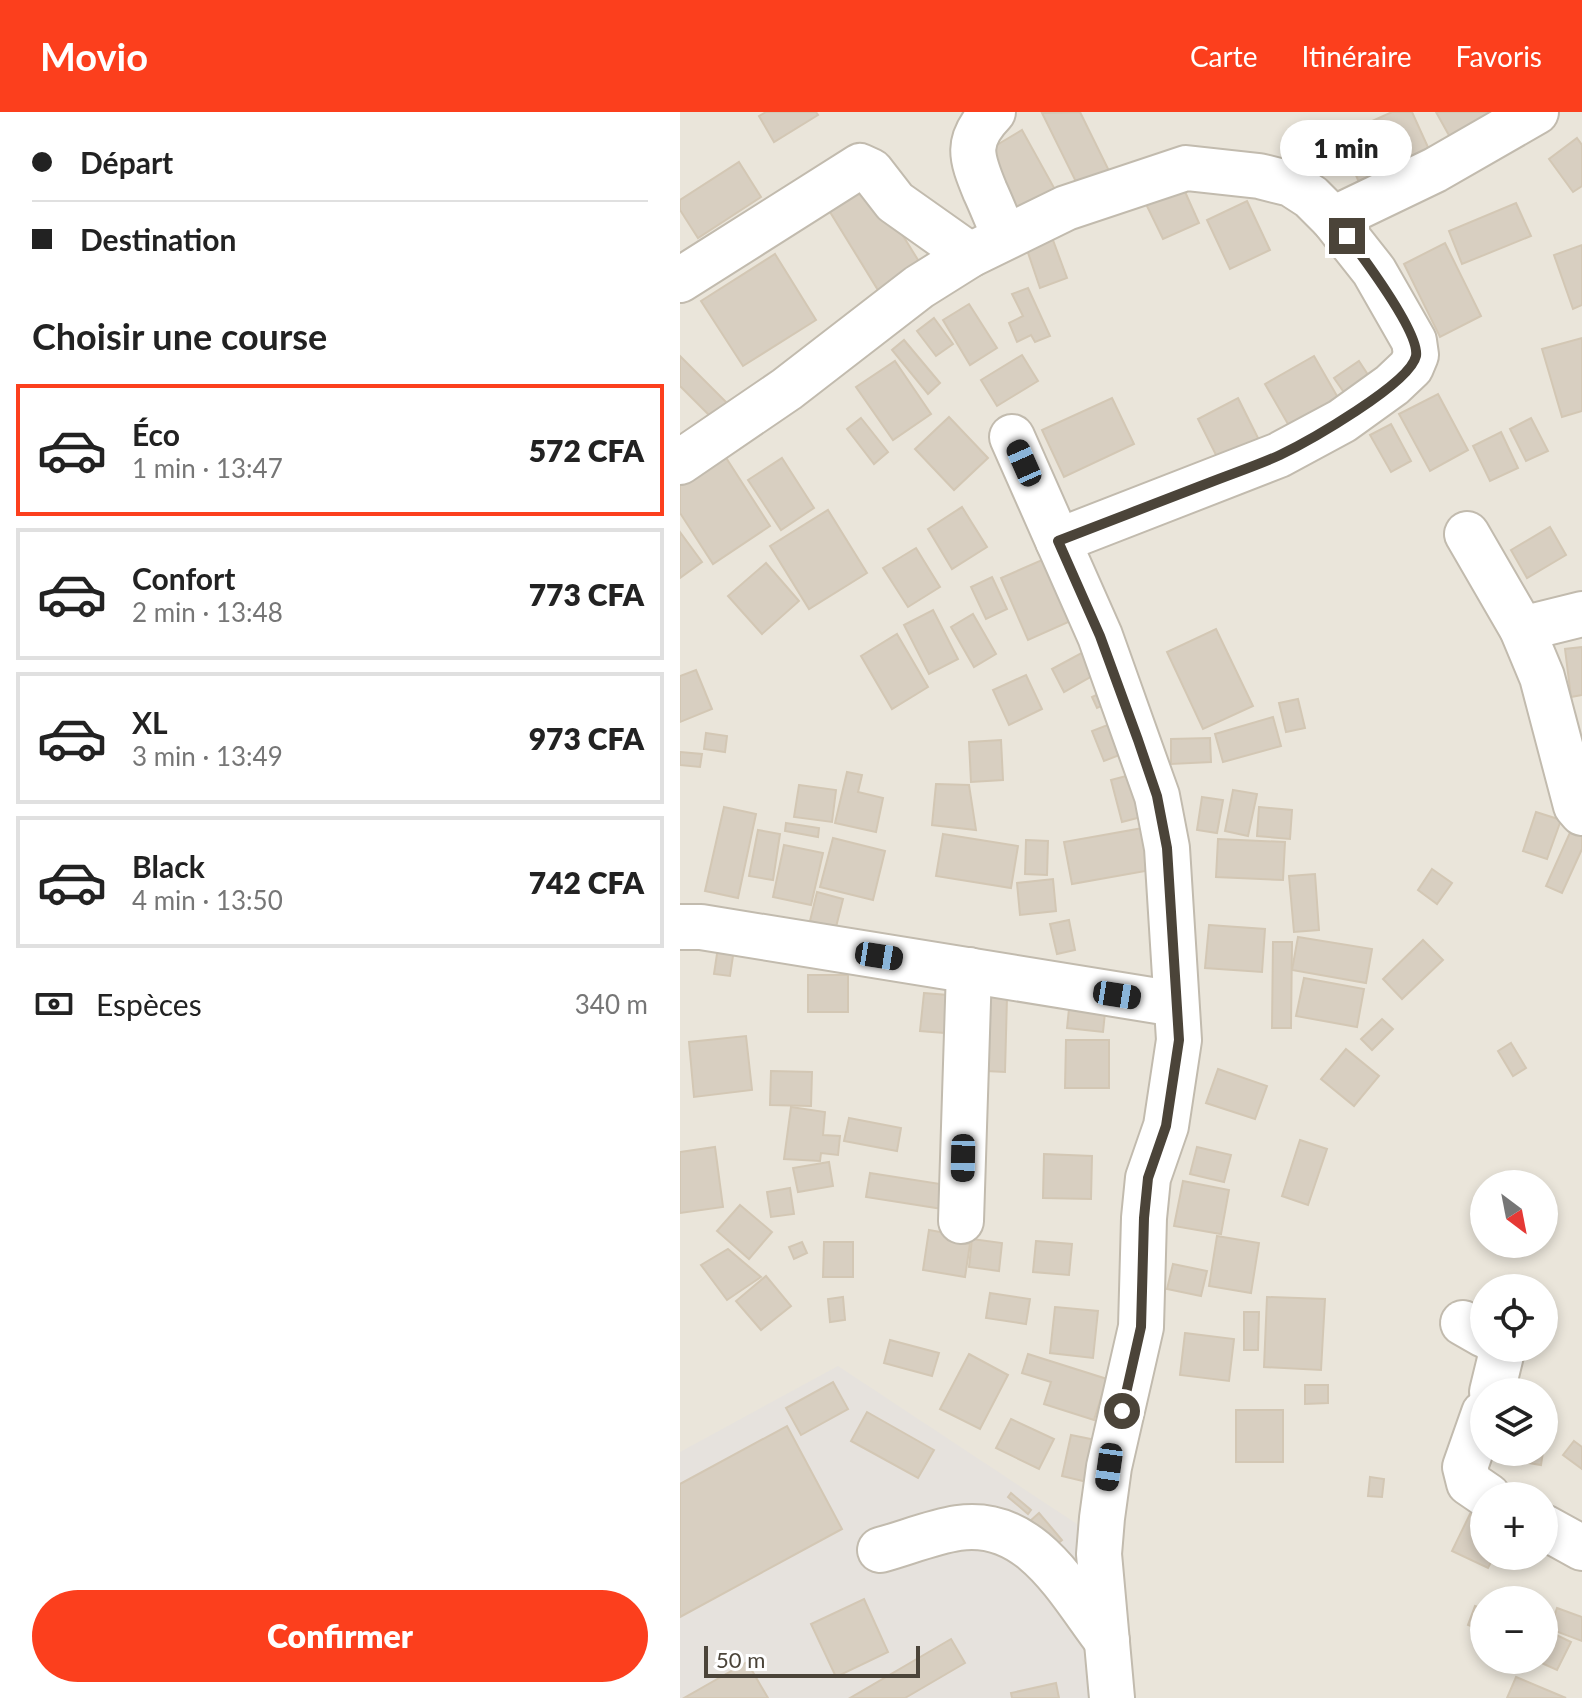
<!DOCTYPE html>
<html lang="fr">
<head>
<meta charset="utf-8">
<style>
  body { margin:0; font-family:Lato,sans-serif; background:#f2f2f2; color:#222; height:100vh; display:flex; flex-direction:column; font-size:30px; white-space:nowrap }
  * { box-sizing:border-box; margin:0 }
  p { font-size:26px; color:#767676 }
  .icon { flex:none; width:44px; height:44px; fill:none; stroke:currentColor; stroke-width:2; stroke-linecap:round; stroke-linejoin:round }
  .map { position:relative; flex:1; overflow:hidden }
  .details { display:flex; flex-direction:column; background:#fff; width:680px }
  .details>* { flex:none }
  .banner { display:grid; align-content:center; height:176px; padding:0 32px; background:#fff }
  .needle { width:52px; rotate:148deg }
  .fabs { position:absolute; left:790px; top:1058px; display:grid; gap:16px }
  .fabs a { display:grid; place-items:center; width:88px; height:88px; border-radius:50%; background:#fff; box-shadow:0 4px 12px #0003; font-size:40px }
  .scale { position:absolute; left:24px; bottom:20px; width:216px; box-sizing:border-box; padding-left:8px; border:4px solid #4b4439; border-top:0; font-size:22px; line-height:28px; white-space:nowrap; color:#4b4439; -webkit-text-stroke:6px #fff; paint-order:stroke }
  .end { position:absolute; width:36px; height:36px; margin:-18px; border:10px solid #4b4439; background:#fff; box-shadow:0 0 0 4px #fff }
  .from { border-radius:50% }
  .bubble { position:absolute; height:56px; border-radius:28px; background:#fff; box-shadow:0 4px 12px #0003; font-size:26px; font-weight:800; line-height:56px; text-align:center }
  .car { position:absolute; width:24px; height:48px; margin:-24px -12px; border-radius:10px; box-shadow:0 0 6px 2px #0007; background:linear-gradient(#222 24%,#8ab4d8 0 40%,#222 0 76%,#8ab4d8 0 86%,#222 0) }
  .banner b { display:flex; align-items:center; gap:28px; height:76px; font-size:30px }
  .banner b+b { border-top:2px solid #e0e0e0 }
  .banner i { width:20px; height:20px; background:#222 }
  ul { padding:0; list-style:none }
  li { display:flex; align-items:center; gap:24px; height:132px; margin:0 16px 12px; padding:0 16px; border:4px solid #e0e0e0; border-radius:0px }
  li div { flex:1 }
  li b { display:block; font-size:30px }
  li em { font-style:normal; font-weight:800 }
  li.selected { border-color:#fc3f1d }
  li>.icon { width:72px; height:72px; stroke-width:1.5 }
  h2 { padding:0 32px; font-size:36px; line-height:96px }
  .pay { display:flex; align-items:center; gap:20px; height:88px; padding:0 32px; font-size:30px }
  .pay p { margin-inline-start:auto }
  .action { display:flex; gap:16px; margin-top:auto; padding:16px 32px }
  .action a { flex:1; height:92px; border-radius:48px; background:#fc3f1d; color:#fff; font-size:32px; font-weight:800; line-height:92px; text-align:center }
  header { display:flex; align-items:center; gap:48px; box-sizing:border-box; height:112px; padding:0 40px; background:#fc3f1d; color:#fff }
  header strong { font-size:38px }
  nav { display:flex; gap:44px; margin-inline-start:auto; font-size:28px }
  main { display:flex; flex:1; min-height:0 }
  .map>svg:first-child { display:block }
  .residential { fill:#eae5da; fill-rule:evenodd }
  .industrial { fill:#e6e2dd }
  .building { fill:#d8cfc1; stroke:#d3c7b4; stroke-width:2 }
  .lines { fill:none; stroke-linecap:round; stroke-linejoin:round }
  .minor-casing { stroke:#c2bbae; stroke-width:48 }
  .minor { stroke:#fff; stroke-width:44 }
  .route { stroke:#4b4439; stroke-width:10 }
</style>
</head>
<body>
<header>
<strong>Movio</strong>
<nav><a>Carte</a><a>Itinéraire</a><a>Favoris</a></nav>
</header>
<main>
<section class="details">
<div class="banner">
<b><i class="from"></i>Départ</b>
<b><i></i>Destination</b>
</div>
<h2>Choisir une course</h2>
<ul>
<li class="selected"><svg class="icon" aria-label="car" viewBox="0 0 24 24"><path d="M5 17H2v-5l4-1 3-4h7l3 4 3 1v5h-3M9 17h6M6 11h13"/><circle cx="7" cy="17" r="2"/><circle cx="17" cy="17" r="2"/></svg><div><b>Éco</b><p>1 min · 13:47</p></div><em>572 CFA</em></li>
<li><svg class="icon" aria-label="car" viewBox="0 0 24 24"><path d="M5 17H2v-5l4-1 3-4h7l3 4 3 1v5h-3M9 17h6M6 11h13"/><circle cx="7" cy="17" r="2"/><circle cx="17" cy="17" r="2"/></svg><div><b>Confort</b><p>2 min · 13:48</p></div><em>773 CFA</em></li>
<li><svg class="icon" aria-label="car" viewBox="0 0 24 24"><path d="M5 17H2v-5l4-1 3-4h7l3 4 3 1v5h-3M9 17h6M6 11h13"/><circle cx="7" cy="17" r="2"/><circle cx="17" cy="17" r="2"/></svg><div><b>XL</b><p>3 min · 13:49</p></div><em>973 CFA</em></li>
<li><svg class="icon" aria-label="car" viewBox="0 0 24 24"><path d="M5 17H2v-5l4-1 3-4h7l3 4 3 1v5h-3M9 17h6M6 11h13"/><circle cx="7" cy="17" r="2"/><circle cx="17" cy="17" r="2"/></svg><div><b>Black</b><p>4 min · 13:50</p></div><em>742 CFA</em></li>
</ul>
<div class="pay"><svg class="icon" aria-label="cash" viewBox="0 0 24 24"><path d="M3 7h18v10H3z"/><circle cx="12" cy="12" r="2"/></svg>Espèces<p>340 m</p></div>
<div class="action"><a>Confirmer</a></div>
</section>
<div class="map">
<svg width="902" height="1586" viewBox="0 0 902 1586">
  <rect width="100%" height="100%" fill="#f6f3ec"/>
  <path class="residential" d="M0 0H902V1586H0ZM804 1072H864V1132H804ZM804 1176H864V1236H804ZM804 1280H864V1340H804ZM804 1384H864V1444H804ZM804 1488H864V1548H804Z"/>
  <path class="industrial" d="M158 1254 406 1418 420 1586H0V1340Z"/>
  <g class="building">
    <path d="M86 0H136L138 3 94 30 79 4Z"/>
    <path d="M400 0 435 71 404 86 362 1Z"/>
    <path d="M712 0H732L752 44 681 75 659 24Z"/>
    <path d="M756 0H830L775 34Z"/>
    <path d="M342 18 383 92 346 113 305 40Z"/>
    <path d="M897 26 902 33V74L893 80 869 47Z"/>
    <path d="M59 50 81 85 18 126 0 98V88Z"/>
    <path d="M184 61 243 156 201 183 142 87Z"/>
    <path d="M502 73 519 111 483 127 465 90Z"/>
    <path d="M567 89 590 138 550 157 527 108Z"/>
    <path d="M836 91 851 124 782 152 769 119Z"/>
    <path d="M370 120 387 166 360 176 344 129Z"/>
    <path d="M765 131 801 204 760 225 724 152Z"/>
    <path d="M902 133V193L893 197 874 143Z"/>
    <path d="M95 142 136 208 63 254 21 189Z"/>
    <path d="M348 176 370 224 355 230 351 223 337 230 329 211 343 204 332 182Z"/>
    <path d="M289 192 317 236 290 253 263 208Z"/>
    <path d="M254 206 273 232 256 244 237 219Z"/>
    <path d="M902 226V299L882 305 862 237Z"/>
    <path d="M224 228 260 271 248 282 212 238Z"/>
    <path d="M342 243 358 269 317 294 301 268Z"/>
    <path d="M0 244 53 297 38 312 0 274Z"/>
    <path d="M634 244 665 298 616 326 585 272Z"/>
    <path d="M215 249 251 302 213 328 176 275Z"/>
    <path d="M679 249 694 272 670 289 654 266Z"/>
    <path d="M758 282 788 338 750 359 719 302Z"/>
    <path d="M432 286 454 332 384 365 362 318Z"/>
    <path d="M558 286 584 338 544 359 518 307Z"/>
    <path d="M269 305 308 346 274 378 235 337Z"/>
    <path d="M181 306 208 340 194 352 167 317Z"/>
    <path d="M851 306 868 339 846 349 830 317Z"/>
    <path d="M711 312 731 349 711 360 690 323Z"/>
    <path d="M821 320 838 356 810 369 793 334Z"/>
    <path d="M43 341 90 414 33 452 0 401V369Z"/>
    <path d="M102 346 134 396 101 418 68 368Z"/>
    <path d="M282 395 307 435 272 457 248 417Z"/>
    <path d="M148 398 187 461 129 497 90 434Z"/>
    <path d="M870 415 886 443 847 466 831 438Z"/>
    <path d="M0 420 22 450 0 466Z"/>
    <path d="M236 436 260 475 228 495 203 456Z"/>
    <path d="M378 441 404 503 348 528 321 466Z"/>
    <path d="M86 451 119 489 82 522 48 484Z"/>
    <path d="M312 465 327 497 306 507 291 475Z"/>
    <path d="M253 498 278 547 249 562 224 513Z"/>
    <path d="M293 502 316 542 294 555 271 515Z"/>
    <path d="M536 517 573 594 523 617 487 540Z"/>
    <path d="M217 522 248 575 212 597 181 544Z"/>
    <path d="M902 535V583L891 585 885 537Z"/>
    <path d="M407 538 419 560 384 580 372 557Z"/>
    <path d="M16 558 32 597 0 610V564Z"/>
    <path d="M346 563 362 597 329 613 313 578Z"/>
    <path d="M425 579 430 590 417 596 412 585Z"/>
    <path d="M618 587 625 616 606 620 599 591Z"/>
    <path d="M593 605 601 634 543 650 535 622Z"/>
    <path d="M438 609 450 639 424 649 412 619Z"/>
    <path d="M26 621 47 624 45 640 24 637Z"/>
    <path d="M530 626 531 650 491 652V627Z"/>
    <path d="M321 628 323 668 291 670 289 630Z"/>
    <path d="M0 640 22 642 20 655 0 653Z"/>
    <path d="M167 660 182 663 178 680 203 686 196 720 155 711Z"/>
    <path d="M454 662 465 704 442 710 431 668Z"/>
    <path d="M256 672 289 673 296 718 252 713Z"/>
    <path d="M119 673 156 678 152 710 114 705Z"/>
    <path d="M553 678 577 682 568 724 545 719Z"/>
    <path d="M522 685 543 688 537 721 517 718Z"/>
    <path d="M44 695 76 702 58 786 25 779Z"/>
    <path d="M579 695 612 698 610 727 577 724Z"/>
    <path d="M856 700 881 708 867 747 843 739Z"/>
    <path d="M106 711 139 716 138 725 105 719Z"/>
    <path d="M463 716 471 758 392 772 384 730Z"/>
    <path d="M892 716 902 721V737L882 781 866 774Z"/>
    <path d="M78 718 100 722 93 768 69 764Z"/>
    <path d="M263 722 338 734 331 776 256 764Z"/>
    <path d="M153 726 205 739 193 788 140 775Z"/>
    <path d="M538 727 605 730 603 768 536 765Z"/>
    <path d="M346 728 368 729 367 763 345 762Z"/>
    <path d="M104 733 143 741 131 793 93 785Z"/>
    <path d="M752 757 772 771 757 792 738 778Z"/>
    <path d="M635 762 639 818 614 820 609 764Z"/>
    <path d="M373 767 376 799 340 803 337 771Z"/>
    <path d="M137 780 163 787 156 815 130 809Z"/>
    <path d="M389 808 395 838 377 842 370 812Z"/>
    <path d="M529 813 585 817 582 860 525 856Z"/>
    <path d="M618 825 692 837 686 871 612 858Z"/>
    <path d="M743 828 763 848 722 887 703 867Z"/>
    <path d="M593 830H612L611 916H592Z"/>
    <path d="M38 835 54 837 50 864 34 862Z"/>
    <rect x="128" y="863" width="40" height="37"/>
    <path d="M624 866 684 877 677 915 616 904Z"/>
    <path d="M244 881 280 884 277 922 240 919Z"/>
    <path d="M308 884 327 885 325 960 306 959Z"/>
    <path d="M390 887 426 891 423 920 387 916Z"/>
    <path d="M702 907 713 917 692 938 681 927Z"/>
    <path d="M66 924 72 978 14 985 9 930Z"/>
    <path d="M386 928H429V976H385Z"/>
    <path d="M831 931 846 956 833 964 818 939Z"/>
    <path d="M666 937 699 964 674 994 641 967Z"/>
    <path d="M538 957 587 974 575 1007 526 991Z"/>
    <path d="M91 959 132 960 131 994 90 993Z"/>
    <path d="M111 995 145 1000 143 1023 160 1024 158 1043 141 1041 140 1049 104 1047Z"/>
    <path d="M169 1006 221 1016 217 1039 164 1029Z"/>
    <path d="M620 1028 647 1037 628 1093 602 1084Z"/>
    <path d="M35 1035 43 1095 0 1101V1040Z"/>
    <path d="M517 1035 551 1043 544 1070 510 1062Z"/>
    <path d="M364 1042 412 1044 411 1087 363 1086Z"/>
    <path d="M149 1050 153 1074 118 1080 113 1056Z"/>
    <path d="M190 1061 273 1074 269 1098 186 1085Z"/>
    <path d="M503 1069 549 1078 541 1122 494 1114Z"/>
    <path d="M110 1076 114 1102 91 1105 87 1080Z"/>
    <path d="M60 1093 92 1120 69 1147 37 1119Z"/>
    <path d="M249 1118 272 1122 271 1129 290 1132 285 1165 243 1158Z"/>
    <path d="M537 1124 579 1131 571 1181 529 1174Z"/>
    <path d="M292 1127 322 1131 319 1159 289 1155Z"/>
    <path d="M356 1129 392 1132 389 1163 353 1160Z"/>
    <path d="M122 1130 127 1141 114 1147 109 1135Z"/>
    <path d="M144 1130H173V1165H143Z"/>
    <path d="M48 1137 81 1165 47 1188 21 1153Z"/>
    <path d="M493 1152 527 1159 521 1184 487 1177Z"/>
    <path d="M86 1164 111 1194 81 1218 56 1189Z"/>
    <path d="M310 1181 350 1187 346 1212 306 1206Z"/>
    <path d="M163 1185 165 1208 150 1210 148 1187Z"/>
    <path d="M587 1185 645 1187 641 1258 584 1255Z"/>
    <path d="M375 1195 418 1199 413 1246 370 1241Z"/>
    <path d="M564 1200H579L578 1238H564Z"/>
    <path d="M505 1221 554 1227 549 1269 500 1263Z"/>
    <path d="M210 1228 259 1241 252 1264 204 1251Z"/>
    <path d="M289 1242 328 1263 300 1317 260 1297Z"/>
    <path d="M348 1242 427 1267 414 1308 364 1292 371 1270 342 1261Z"/>
    <path d="M153 1270 168 1297 121 1323 106 1296Z"/>
    <path d="M625 1273H648V1291L625 1292Z"/>
    <rect x="556" y="1298" width="47" height="52"/>
    <path d="M187 1300 254 1338 238 1366 171 1329Z"/>
    <path d="M331 1307 374 1327 359 1357 316 1336Z"/>
    <path d="M107 1314 162 1417 0 1505V1372Z"/>
    <path d="M391 1323 416 1328 407 1370 382 1364Z"/>
    <path d="M894 1329 902 1335V1357L883 1343Z"/>
    <path d="M844 1340H863L861 1353 843 1350Z"/>
    <path d="M690 1365 704 1367 702 1385 688 1384Z"/>
    <path d="M331 1381 351 1398 348 1402 328 1385Z"/>
    <path d="M359 1401 382 1428 372 1436 350 1409Z"/>
    <path d="M790 1402 804 1408V1444H814L808 1456 772 1439Z"/>
    <path d="M184 1487 208 1540 156 1565 131 1512Z"/>
    <path d="M795 1494 804 1497V1519L788 1513Z"/>
    <path d="M877 1496 902 1505V1529L870 1517Z"/>
    <path d="M864 1517 891 1530 877 1558 855 1548H864Z"/>
    <path d="M271 1527 285 1551 225 1586H170Z"/>
    <path d="M67 1550 88 1586H4Z"/>
    <path d="M836 1565 886 1586H827Z"/>
    <path d="M376 1571 379 1586H332L331 1581Z"/>
  </g>
  <g class="lines">
    <g class="minor-casing">
      <g id="minor">
        <path d="M313 0C285 29 291 45 305 79 312 94 318 110 325 125"/>
        <path d="M653 107 755 58 856 0"/>
        <path d="M0 168 180 54 191 59 215 90 290 143"/>
        <path d="M332 325 420 524 477 684 487 736 499 928 486 1014 468 1066 464 1106 461 1215 429 1355 422 1406 419 1442 432 1586"/>
        <path d="M0 350 107 277 239 175 290 143 386 96 506 56 579 64 611 72 631 85 653 107 694 159 734 229 736 243 731 255 712 273 662 309 599 343 378 429"/>
        <path d="M787 422 842 517 862 565 896 694 902 701"/>
        <path d="M842 517 902 502"/>
        <path d="M0 815H21L496 892"/>
        <path d="M281 1109 289 858"/>
        <path d="M783 1211 804 1223"/>
        <path d="M812 1280 821 1243 818 1236"/>
        <path d="M804 1301 785 1355 789 1371 808 1384"/>
        <path d="M864 1415 902 1436"/>
        <path d="M200 1438C226 1431 252 1420 278 1416 352 1405 389 1480 427 1529"/>
      </g>
    </g>
    <use href="#minor" class="minor"/>
  </g>
  <g class="lines">
    <path class="route" d="M442 1299 461 1215 464 1106 468 1066 486 1014 499 928 487 736 477 684 458 628 420 524 378 429C429 409 480 390 531 370 554 361 578 353 600 343 627 330 730 272 736 244 740 221 682 144 667 124"/>
  </g>
</svg>
<div class="fabs">
<a><svg class="needle" viewBox="-14 -14 28 28"><path d="M0-13l5 13h-10z" fill="#e53935"/><path d="M0 13l5-13h-10z" fill="#767676"/></svg></a>
<a><svg class="icon" aria-label="locate" viewBox="0 0 24 24"><circle cx="12" cy="12" r="6"/><path d="M12 2v4M12 18v4M2 12h4M18 12h4"/></svg></a>
<a><svg class="icon" aria-label="layers" viewBox="0 0 24 24"><path d="M12 4l9 5-9 5-9-5zM3 14l9 5 9-5"/></svg></a>
<a>+</a>
<a>−</a>
</div>
<div class="scale">50 m</div>
<i class="end from" style="left:442px;top:1299px"></i>
<i class="end" style="left:667px;top:124px"></i>
<div class="bubble" style="left:600px;top:8px;width:132px">1 min</div>
<i class="car" style="left:344px;top:351px;rotate:336deg"></i>
<i class="car" style="left:199px;top:844px;rotate:99deg"></i>
<i class="car" style="left:437px;top:883px;rotate:99deg"></i>
<i class="car" style="left:283px;top:1046px;rotate:181deg"></i>
<i class="car" style="left:429px;top:1355px;rotate:188deg"></i>
</div>
</main>
</body>
</html>
